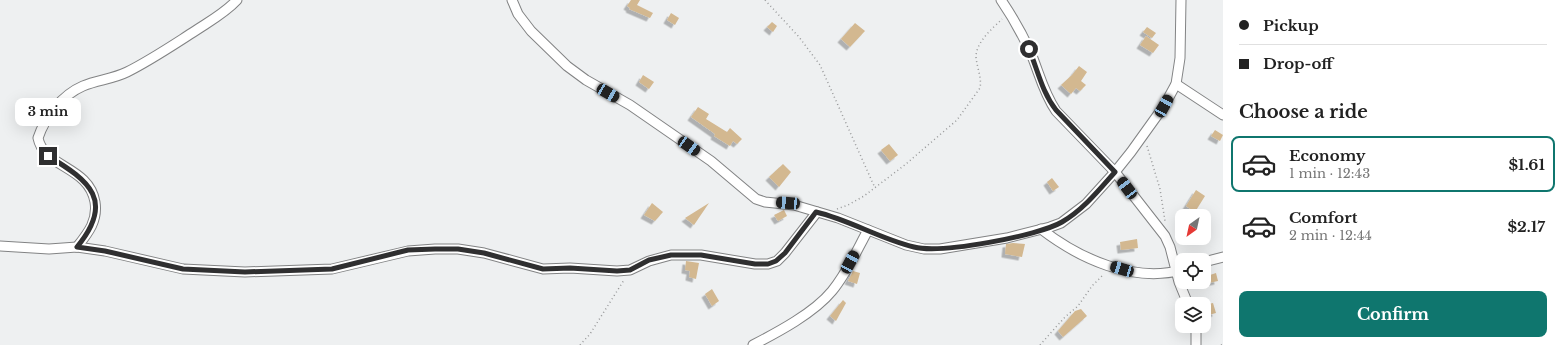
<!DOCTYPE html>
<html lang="en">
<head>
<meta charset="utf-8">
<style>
  body { margin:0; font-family:"Libre Baskerville",serif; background:#f6f6f6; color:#222; height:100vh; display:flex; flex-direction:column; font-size:15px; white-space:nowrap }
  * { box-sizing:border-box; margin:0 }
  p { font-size:13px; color:#767676 }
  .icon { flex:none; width:22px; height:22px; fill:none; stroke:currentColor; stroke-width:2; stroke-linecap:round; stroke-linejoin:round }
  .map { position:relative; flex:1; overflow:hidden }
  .sheet { display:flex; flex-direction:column; background:#fff; width:340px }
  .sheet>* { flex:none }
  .top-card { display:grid; align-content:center; height:88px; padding:0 16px; background:#fff }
  .needle { width:26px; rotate:213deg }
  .fabs { position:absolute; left:1175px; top:209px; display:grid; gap:8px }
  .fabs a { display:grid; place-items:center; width:36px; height:36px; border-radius:8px; background:#fff; box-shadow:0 4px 16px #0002; font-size:20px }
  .end { position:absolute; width:18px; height:18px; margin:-9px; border:5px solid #2f2f30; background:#fff; box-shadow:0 0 0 2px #fff }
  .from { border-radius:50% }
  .bubble { position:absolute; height:28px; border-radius:8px; background:#fff; box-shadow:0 4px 16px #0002; font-size:13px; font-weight:700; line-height:28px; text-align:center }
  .car { position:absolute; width:12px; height:24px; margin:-12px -6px; border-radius:5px; box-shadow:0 0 3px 1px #0007; background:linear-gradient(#222 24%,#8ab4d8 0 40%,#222 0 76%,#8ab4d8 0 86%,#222 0) }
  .top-card b { display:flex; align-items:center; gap:14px; height:38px; font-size:15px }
  .top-card b+b { border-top:1px solid #e0e0e0 }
  .top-card i { width:10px; height:10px; background:#222 }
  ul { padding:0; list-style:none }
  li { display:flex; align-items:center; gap:12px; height:56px; margin:0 8px 6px; padding:0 8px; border:2px solid transparent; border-radius:8px }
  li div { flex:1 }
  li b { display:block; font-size:15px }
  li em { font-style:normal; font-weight:700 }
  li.current { border-color:#0f766e }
  li>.icon { width:36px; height:36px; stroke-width:1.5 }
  h2 { padding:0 16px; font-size:18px; line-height:48px }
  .primary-button { display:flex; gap:8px; margin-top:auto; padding:8px 16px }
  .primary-button a { flex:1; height:46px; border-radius:8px; background:#0f766e; color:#fff; font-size:16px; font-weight:700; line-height:46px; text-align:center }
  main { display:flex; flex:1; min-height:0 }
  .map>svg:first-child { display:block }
  .building { fill:#d3b890; filter:url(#shadow) }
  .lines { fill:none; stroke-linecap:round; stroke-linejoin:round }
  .street-casing { stroke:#828384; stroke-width:11 }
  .path { stroke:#98999a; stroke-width:1.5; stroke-dasharray:1 3; stroke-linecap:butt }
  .street { stroke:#fff; stroke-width:9 }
  .route { stroke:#2f2f30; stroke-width:5 }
</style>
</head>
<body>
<main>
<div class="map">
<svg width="1223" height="345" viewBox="0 0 1223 345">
  <defs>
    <filter id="shadow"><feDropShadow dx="-3.5" dy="3.5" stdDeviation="0" flood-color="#0004"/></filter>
  </defs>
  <rect width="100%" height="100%" fill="#eef0f1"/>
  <g class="building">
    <path d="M631 0H640L637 5 653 13 650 18 629 9 630 8 627 6Z"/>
    <path d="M671 13 679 18 675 25 667 20Z"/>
    <path d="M772 22 777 26 773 32 767 27Z"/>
    <path d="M855 23 865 31 850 47 841 39Z"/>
    <path d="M1147 27 1156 33 1152 38 1143 32Z"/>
    <path d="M1146 36 1159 45 1153 53 1140 45Z"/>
    <path d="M1079 66 1087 72 1081 81 1086 85 1080 91 1076 88 1071 94 1061 85 1072 75Z"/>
    <path d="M643 75 654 82 649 89 639 82Z"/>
    <path d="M698 107 709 114 706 119 727 132 730 128 742 139 737 144 733 141 730 146 714 136 715 134 691 117Z"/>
    <path d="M1215 130 1223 135 1220 141 1211 136Z"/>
    <path d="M889 144 898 155 890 161 881 150Z"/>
    <path d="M783 164 791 172 779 187 769 177Z"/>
    <path d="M1052 178 1059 187 1053 191 1047 182Z"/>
    <path d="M1196 190 1205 196 1195 212 1186 206Z"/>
    <path d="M652 203 663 212 655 221 644 215Z"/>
    <path d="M709 203 694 225 685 218Z"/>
    <path d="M784 210 787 216 778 221 774 215Z"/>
    <path d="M1137 239 1138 248 1121 250 1120 242Z"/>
    <path d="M1013 243 1025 244 1022 257 1005 254 1006 244Z"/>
    <path d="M686 261 699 263 696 279 689 277 690 271 685 270Z"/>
    <path d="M1208 267 1210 275 1216 273 1218 281 1204 284V268Z"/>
    <path d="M853 271 860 273 857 284 848 281Z"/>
    <path d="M712 289 719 301 712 306 705 294Z"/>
    <path d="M843 300 846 303 836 321 830 316Z"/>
    <path d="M1213 303 1216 313 1205 316 1204 305Z"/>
    <path d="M1081 309 1087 316 1063 337 1058 331 1075 311Z"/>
  </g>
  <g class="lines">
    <g class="street-casing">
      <g id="street">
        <path d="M512 0 518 14 531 31 567 66 586 80 630 105 711 161 756 199 765 202 794 205 838 218 906 245 924 249H940L1007 238 1050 227 1061 223 1086 204 1115 172 1131 152 1164 106 1176 84 1180 58 1181 0"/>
        <path d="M1001 0C1012 16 1022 34 1030 51 1039 72 1043 92 1056 111L1115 172 1165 236 1170 247 1179 282 1188 304"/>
        <path d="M1176 84 1223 115"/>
        <path d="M1041 229C1080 259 1133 283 1182 270"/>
        <path d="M0 246 49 249 77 247 105 251 183 269 245 272 332 269 408 251 435 249H458L484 253 543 269 570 268 617 271 630 270 649 261 671 255H701L755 264H768L777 261 785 253 817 212"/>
        <path d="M77 247C88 233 98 221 95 202 89 166 44 168 38 138 45 117 62 95 83 86 97 80 113 79 127 72 151 60 173 45 195 31 210 21 225 13 237 0"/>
        <path d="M1204 262 1223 257"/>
        <path d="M1196 326V345"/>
        <path d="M753 345C778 332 814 313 832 291 847 273 857 250 868 230"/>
      </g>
    </g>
    <g class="path">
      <path d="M765 0 799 37 820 65 875 188"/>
      <path d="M1147 146 1160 189 1165 221"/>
      <path d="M837 209 848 205 864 196 906 164 957 120 980 88C982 78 977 68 976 57 976 42 992 29 1002 19"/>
      <path d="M580 345 590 334 624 280"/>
      <path d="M1040 345 1065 317 1078 306 1092 286 1104 274"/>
      <path d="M1221 345 1223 344"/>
    </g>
    <use href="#street" class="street"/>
  </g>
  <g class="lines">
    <path class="route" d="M48 156C90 181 115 201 77 247L105 251 183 269 245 272 332 269 408 250 435 249H458L484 253 543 269 570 268 617 271 630 270 649 260 671 255H701L755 264H768L776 261 785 253 816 212C850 220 880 239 914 247 941 254 1038 236 1062 222 1083 210 1099 190 1115 172L1056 110C1042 92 1038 71 1029 49"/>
  </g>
</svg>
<div class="fabs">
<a><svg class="needle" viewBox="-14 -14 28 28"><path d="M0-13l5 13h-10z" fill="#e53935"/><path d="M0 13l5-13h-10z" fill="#767676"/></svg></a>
<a><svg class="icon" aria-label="locate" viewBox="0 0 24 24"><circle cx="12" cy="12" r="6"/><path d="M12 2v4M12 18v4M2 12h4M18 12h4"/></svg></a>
<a><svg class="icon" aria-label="layers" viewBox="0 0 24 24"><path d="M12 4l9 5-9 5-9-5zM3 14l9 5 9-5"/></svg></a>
</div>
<i class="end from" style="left:1029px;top:49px"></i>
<i class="end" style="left:48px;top:156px"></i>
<div class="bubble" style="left:15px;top:98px;width:66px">3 min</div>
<i class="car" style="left:608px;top:93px;rotate:120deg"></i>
<i class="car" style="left:1164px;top:106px;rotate:29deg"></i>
<i class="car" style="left:689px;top:146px;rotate:125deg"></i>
<i class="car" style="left:1127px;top:188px;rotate:323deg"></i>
<i class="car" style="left:788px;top:203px;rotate:274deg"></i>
<i class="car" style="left:850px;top:262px;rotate:28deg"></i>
<i class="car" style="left:1122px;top:269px;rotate:287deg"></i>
</div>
<section class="sheet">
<div class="top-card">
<b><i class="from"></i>Pickup</b>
<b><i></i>Drop-off</b>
</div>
<h2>Choose a ride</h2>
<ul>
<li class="current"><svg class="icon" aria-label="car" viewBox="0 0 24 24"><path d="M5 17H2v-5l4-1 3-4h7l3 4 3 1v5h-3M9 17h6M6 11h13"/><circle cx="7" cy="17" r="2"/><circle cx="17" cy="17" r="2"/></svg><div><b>Economy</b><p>1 min · 12:43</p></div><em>$1.61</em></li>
<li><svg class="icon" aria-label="car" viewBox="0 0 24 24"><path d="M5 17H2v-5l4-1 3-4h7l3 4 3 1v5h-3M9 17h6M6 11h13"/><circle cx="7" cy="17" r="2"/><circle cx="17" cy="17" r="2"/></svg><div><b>Comfort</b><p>2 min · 12:44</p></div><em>$2.17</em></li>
</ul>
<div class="primary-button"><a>Confirm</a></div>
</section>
</main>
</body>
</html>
